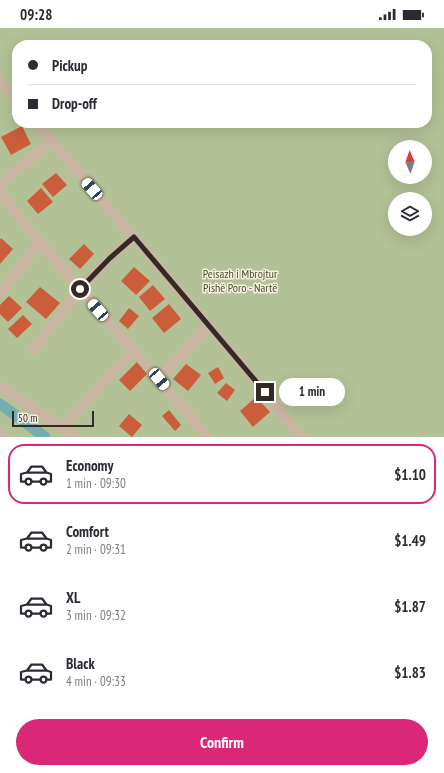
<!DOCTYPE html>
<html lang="en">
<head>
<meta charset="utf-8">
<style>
  body { margin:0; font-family:"PT Sans Narrow",sans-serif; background:#f7f7f7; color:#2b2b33; height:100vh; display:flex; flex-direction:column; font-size:15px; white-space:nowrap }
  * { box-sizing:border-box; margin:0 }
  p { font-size:13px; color:#7c7c81 }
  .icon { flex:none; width:22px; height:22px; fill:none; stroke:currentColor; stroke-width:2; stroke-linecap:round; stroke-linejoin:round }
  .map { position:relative; height:409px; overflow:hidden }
  .details { display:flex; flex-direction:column; background:#fff; flex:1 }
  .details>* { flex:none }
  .guide { position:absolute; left:12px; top:12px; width:420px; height:88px; border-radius:16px; box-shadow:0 4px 16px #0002; display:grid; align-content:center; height:88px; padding:0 16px; background:#fff }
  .needle { width:26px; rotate:358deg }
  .fabs { position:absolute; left:388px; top:112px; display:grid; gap:8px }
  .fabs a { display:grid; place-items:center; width:44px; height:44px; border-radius:50%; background:#fff; box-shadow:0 4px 16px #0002; font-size:20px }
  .scale { position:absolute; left:12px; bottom:10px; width:82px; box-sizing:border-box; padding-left:4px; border:2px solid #342a25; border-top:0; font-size:11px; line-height:14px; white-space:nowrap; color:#342a25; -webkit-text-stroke:3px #faefe2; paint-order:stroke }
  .end { position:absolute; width:18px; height:18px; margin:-9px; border:5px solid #342a25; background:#fff; box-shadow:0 0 0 2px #fff }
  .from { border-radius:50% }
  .bubble { position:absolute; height:28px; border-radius:14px; background:#fff; box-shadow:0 4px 16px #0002; font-size:13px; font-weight:800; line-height:28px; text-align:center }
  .car { position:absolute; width:12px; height:24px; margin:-12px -6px; border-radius:5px; box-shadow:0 0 3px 1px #0007; background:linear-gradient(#fff 24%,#345 0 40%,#fff 0 76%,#345 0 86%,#fff 0) }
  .guide b { display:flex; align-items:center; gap:14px; height:38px; font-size:15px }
  .guide b+b { border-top:1px solid #e1e1e2 }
  .guide i { width:10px; height:10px; background:#2b2b33 }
  ul { padding:7px 0 0; list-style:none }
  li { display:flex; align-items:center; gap:12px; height:60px; margin:0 8px 6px; padding:0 8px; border:2px solid transparent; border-radius:16px }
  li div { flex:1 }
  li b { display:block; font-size:15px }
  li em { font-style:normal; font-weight:800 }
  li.current { border-color:#db2777 }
  li>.icon { width:36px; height:36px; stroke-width:1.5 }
  .primary-button { display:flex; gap:8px; margin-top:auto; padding:8px 16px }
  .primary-button a { flex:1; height:46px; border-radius:24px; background:#db2777; color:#fff; font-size:16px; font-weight:800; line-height:46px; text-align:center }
  .status { display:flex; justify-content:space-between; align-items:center; height:28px; padding:0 20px; background:#fff; direction:ltr }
  .status svg { height:11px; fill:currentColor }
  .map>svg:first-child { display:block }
  .green { fill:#b3c196; fill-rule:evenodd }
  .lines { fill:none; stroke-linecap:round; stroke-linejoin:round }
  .canal { stroke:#74aeb0; stroke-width:11 }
  .building { fill:#cb5d3b }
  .minor { stroke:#cab4a2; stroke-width:10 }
  .route { stroke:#342a25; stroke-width:5 }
  .labels { text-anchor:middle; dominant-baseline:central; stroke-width:3; stroke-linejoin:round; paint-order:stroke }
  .park-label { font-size:12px; fill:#445328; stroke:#faefe2 }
</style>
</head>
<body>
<div class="status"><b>09:28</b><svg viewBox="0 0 49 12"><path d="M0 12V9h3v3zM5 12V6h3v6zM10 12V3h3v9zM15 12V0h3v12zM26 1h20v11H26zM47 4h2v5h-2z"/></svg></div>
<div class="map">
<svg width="444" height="409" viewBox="0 0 444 409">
  <rect width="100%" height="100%" fill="#f2e5d6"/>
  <path class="green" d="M0 0H444V409H0ZM17 17H427V95H17ZM395 119H425V149H395ZM395 171H425V201H395Z"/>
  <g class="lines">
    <path class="canal" d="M0 376 45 409"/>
  </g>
  <g class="building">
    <path d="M22 98 31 116 11 127 1 109Z"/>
    <path d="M56 145 67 157 53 169 42 156Z"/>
    <path d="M41 160 53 174 38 186 27 173Z"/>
    <path d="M1 210 13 221 0 236V212Z"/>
    <path d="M84 216 94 226 80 241 69 231Z"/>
    <path d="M134 239 150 253 136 267 121 253Z"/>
    <path d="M153 257 165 271 150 283 139 269Z"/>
    <path d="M40 259 60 275 46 291 26 274Z"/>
    <path d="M9 268 22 280 8 294 0 286V277Z"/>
    <path d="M169 276 181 291 164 305 152 290Z"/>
    <path d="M129 280 139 288 128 301 119 293Z"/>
    <path d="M23 287 32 296 17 310 8 301Z"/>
    <path d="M137 334 148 345 130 363 119 352Z"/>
    <path d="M186 336 201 347 188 363 173 351Z"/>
    <path d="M218 339 224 350 215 356 208 345Z"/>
    <path d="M226 355 235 362 227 373 217 365Z"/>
    <path d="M256 369 270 384 253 399 240 383Z"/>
    <path d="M169 382 181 397 175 403 162 388Z"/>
    <path d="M129 386 142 397 132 409 119 398Z"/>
  </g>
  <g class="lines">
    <g class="minor">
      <path d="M0 53 17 73"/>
      <path d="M36 95 209 297 302 409"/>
      <path d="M0 157 51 113"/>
      <path d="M0 164 40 214 208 409"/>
      <path d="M0 266 40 214"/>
      <path d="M33 322 80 261 110 230 134 209"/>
      <path d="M159 351 209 297"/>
      <path d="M0 358 76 409"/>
      <path d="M63 400 111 345 134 323"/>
      <path d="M0 405 5 409"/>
    </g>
  </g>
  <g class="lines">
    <path class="route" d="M80 261 110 230 134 209 265 364"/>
  </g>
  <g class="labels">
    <g class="park-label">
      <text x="240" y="245">Peisazh i Mbrojtur<tspan x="240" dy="14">Pishë Poro - Nartë</tspan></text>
    </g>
  </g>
</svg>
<div class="fabs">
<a><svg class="needle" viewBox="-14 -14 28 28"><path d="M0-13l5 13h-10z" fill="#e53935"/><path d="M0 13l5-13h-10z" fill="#7c7c81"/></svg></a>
<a><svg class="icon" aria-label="layers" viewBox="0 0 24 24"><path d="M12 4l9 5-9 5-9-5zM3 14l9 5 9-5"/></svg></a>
</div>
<div class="scale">50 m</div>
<i class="end from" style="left:80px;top:261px"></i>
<i class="end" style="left:265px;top:364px"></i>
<div class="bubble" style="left:279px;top:350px;width:66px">1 min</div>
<i class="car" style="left:92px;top:161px;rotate:319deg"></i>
<i class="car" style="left:98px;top:282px;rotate:319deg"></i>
<i class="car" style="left:159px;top:351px;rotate:140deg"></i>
<div class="guide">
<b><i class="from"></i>Pickup</b>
<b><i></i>Drop-off</b>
</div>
</div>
<section class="details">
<ul>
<li class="current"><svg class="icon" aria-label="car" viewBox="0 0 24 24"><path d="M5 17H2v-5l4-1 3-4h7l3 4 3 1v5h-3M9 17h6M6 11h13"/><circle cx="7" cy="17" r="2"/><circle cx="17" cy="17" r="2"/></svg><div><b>Economy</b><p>1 min · 09:30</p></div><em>$1.10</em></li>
<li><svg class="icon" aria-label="car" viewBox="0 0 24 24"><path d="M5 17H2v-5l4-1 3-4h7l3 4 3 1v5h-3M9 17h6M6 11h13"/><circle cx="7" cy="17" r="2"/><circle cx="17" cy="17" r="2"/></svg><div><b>Comfort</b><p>2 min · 09:31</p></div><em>$1.49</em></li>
<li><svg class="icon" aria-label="car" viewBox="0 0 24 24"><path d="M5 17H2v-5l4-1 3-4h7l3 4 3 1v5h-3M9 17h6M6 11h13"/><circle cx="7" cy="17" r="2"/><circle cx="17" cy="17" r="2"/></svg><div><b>XL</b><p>3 min · 09:32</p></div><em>$1.87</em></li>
<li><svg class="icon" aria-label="car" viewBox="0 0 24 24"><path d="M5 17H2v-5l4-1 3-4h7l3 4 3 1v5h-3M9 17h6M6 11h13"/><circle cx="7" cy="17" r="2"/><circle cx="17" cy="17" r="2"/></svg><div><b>Black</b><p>4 min · 09:33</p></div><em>$1.83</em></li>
</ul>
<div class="primary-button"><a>Confirm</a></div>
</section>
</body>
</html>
